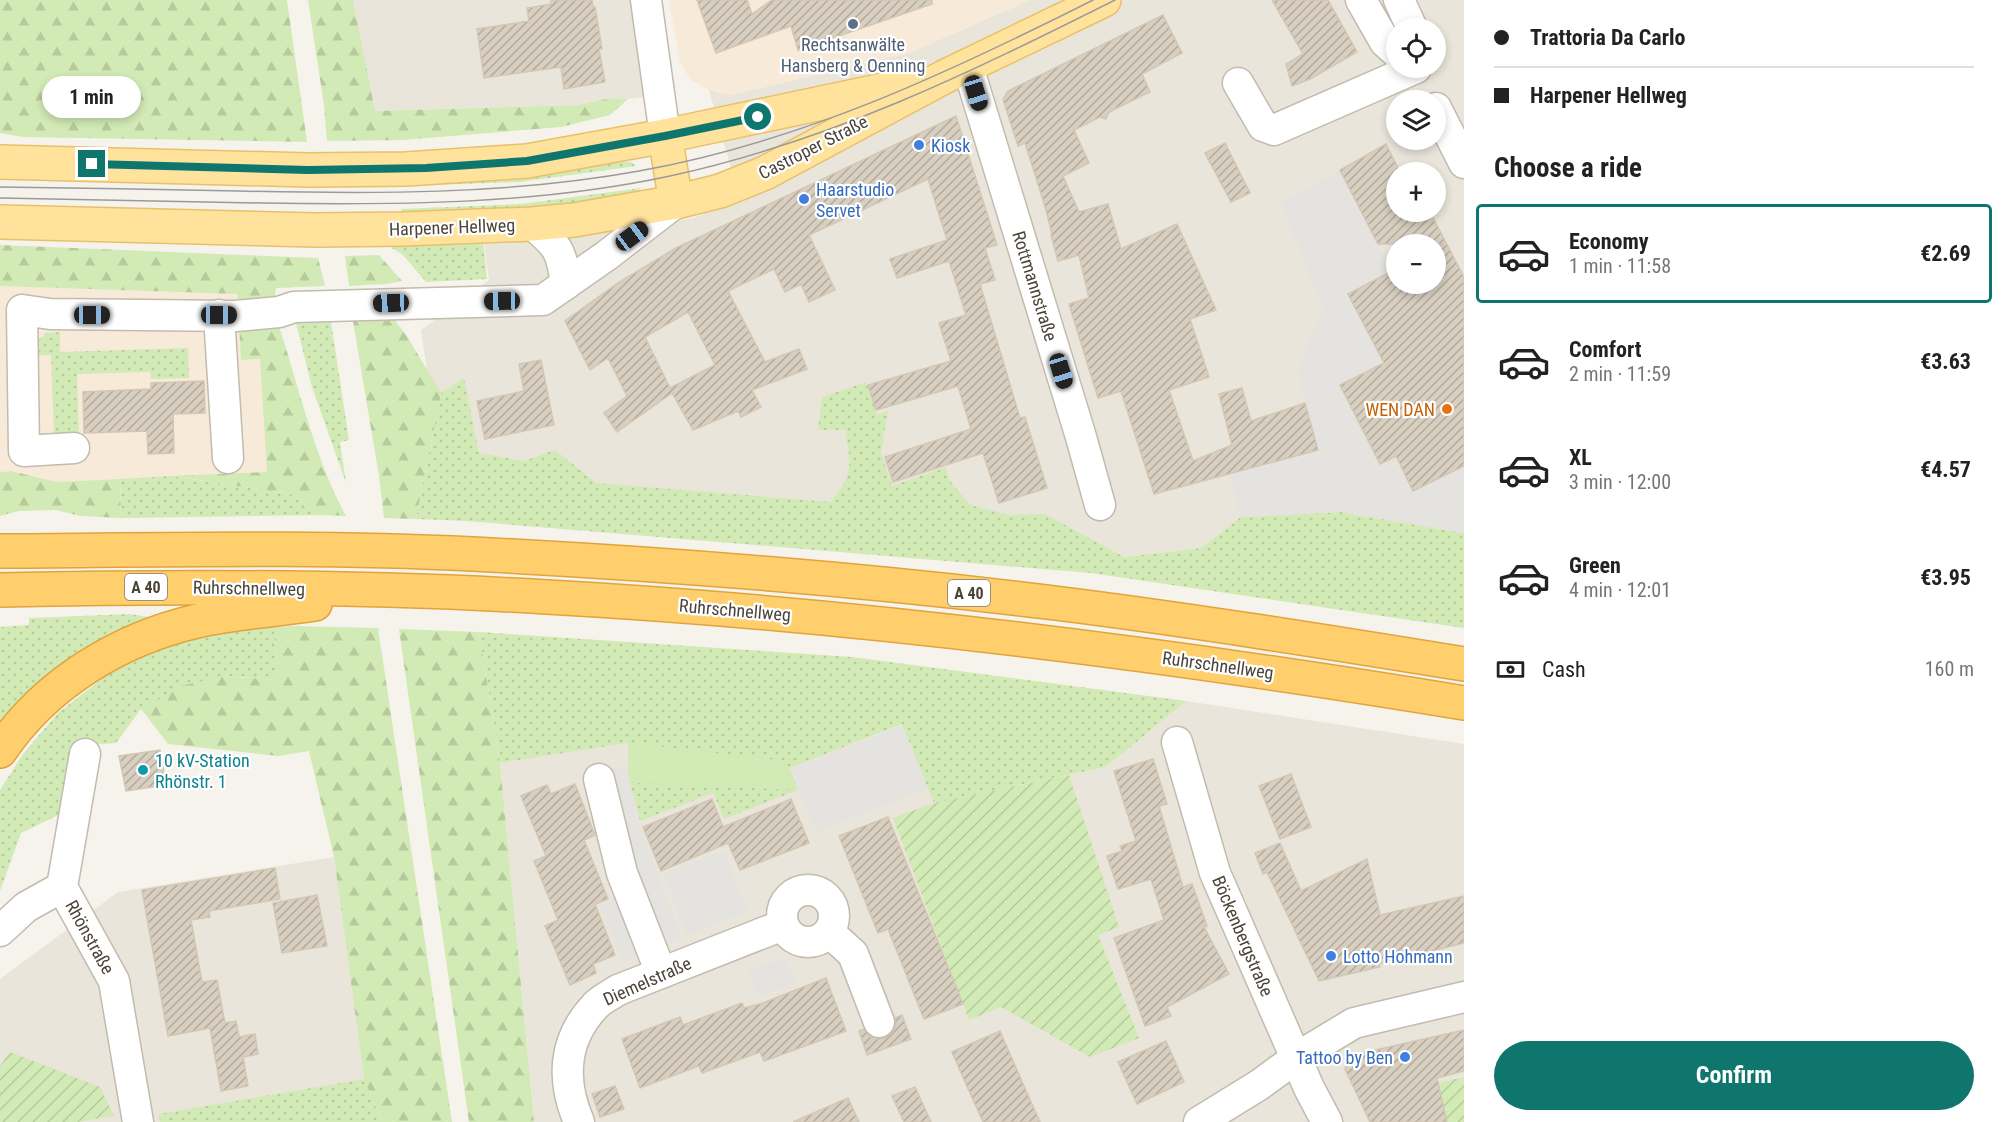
<!DOCTYPE html>
<html lang="en">
<head>
<meta charset="utf-8">
<style>
  body { margin:0; font-family:"Roboto Condensed",sans-serif; background:#f2f2f2; color:#222; height:100vh; display:flex; flex-direction:column; font-size:22px; white-space:nowrap }
  * { box-sizing:border-box; margin:0 }
  p { font-size:20px; color:#767676 }
  .icon { flex:none; width:33px; height:33px; fill:none; stroke:currentColor; stroke-width:2; stroke-linecap:round; stroke-linejoin:round }
  .map { position:relative; flex:1; overflow:hidden }
  .panel { display:flex; flex-direction:column; background:#fff; width:540px }
  .panel>* { flex:none }
  .banner { display:grid; align-content:center; height:132px; padding:0 30px; background:#fff }
  .tools { position:absolute; left:1386px; top:18px; display:grid; gap:12px }
  .tools a { display:grid; place-items:center; width:60px; height:60px; border-radius:50%; background:#fff; box-shadow:0 3px 9px #0003; font-size:30px }
  .end { position:absolute; width:27px; height:27px; margin:-14px; border:8px solid #0f766e; background:#fff; box-shadow:0 0 0 3px #fff }
  .from { border-radius:50% }
  .bubble { position:absolute; height:42px; border-radius:21px; background:#fff; box-shadow:0 3px 9px #0003; font-size:20px; font-weight:700; line-height:42px; text-align:center }
  .car { position:absolute; width:18px; height:36px; margin:-18px -9px; border-radius:8px; box-shadow:0 0 4px 2px #0007; background:linear-gradient(#222 24%,#8ab4d8 0 40%,#222 0 76%,#8ab4d8 0 86%,#222 0) }
  .banner b { display:flex; align-items:center; gap:21px; height:57px; font-size:22px }
  .banner b+b { border-top:2px solid #e0e0e0 }
  .banner i { width:15px; height:15px; background:#222 }
  ul { padding:0; list-style:none }
  li { display:flex; align-items:center; gap:18px; height:99px; margin:0 12px 9px; padding:0 18px; border:3px solid transparent; border-radius:6px }
  li div { flex:1 }
  li b { display:block; font-size:22px }
  li em { font-style:normal; font-weight:700 }
  li.selected { border-color:#0f766e }
  li>.icon { width:54px; height:54px; stroke-width:1.5 }
  h2 { padding:0 30px; font-size:27px; line-height:72px }
  .pay { display:flex; align-items:center; gap:15px; height:66px; padding:0 30px; font-size:22px }
  .pay p { margin-inline-start:auto }
  .cta { display:flex; gap:12px; margin-top:auto; padding:12px 30px }
  .cta a { flex:1; height:69px; border-radius:36px; background:#0f766e; color:#fff; font-size:24px; font-weight:700; line-height:69px; text-align:center }
  main { display:flex; flex:1; min-height:0 }
  .map>svg:first-child { display:block }
  .residential { fill:#eae5da; fill-rule:evenodd }
  .commercial { fill:#f7ead8 }
  .grass { fill:url(#grass-dots) }
  .forest { fill:url(#forest-firs) }
  .park { fill:#d2eab5 }
  .garden { fill:url(#garden-furrows) }
  .parking { fill:#e5e3e0 }
  .building { fill:url(#building-hatch); stroke:#d3c7b4; stroke-width:1.5; fill-rule:evenodd }
  .lines { fill:none; stroke-linecap:round; stroke-linejoin:round }
  .minor-casing { stroke:#c2bbae; stroke-width:33 }
  .major-casing { stroke:#e6c16a; stroke-width:36 }
  .highway-casing { stroke:#e0a43c; stroke-width:36 }
  .minor { stroke:#fff; stroke-width:30 }
  .major { stroke:#ffe39c; stroke-width:33 }
  .highway { stroke:#ffcf6e; stroke-width:33 }
  .tram { stroke:#9a9a9a; stroke-width:1.5 }
  .route { stroke:#0f766e; stroke-width:8 }
  .service-dot { fill:#5c6f8a; stroke:#fff; stroke-width:2 }
  .shop-dot { fill:#3f7fe0; stroke:#fff; stroke-width:2 }
  .food-dot { fill:#e8710a; stroke:#fff; stroke-width:2 }
  .culture-dot { fill:#0f9aa8; stroke:#fff; stroke-width:2 }
  .labels { text-anchor:middle; dominant-baseline:central; stroke-width:4.5; stroke-linejoin:round; paint-order:stroke }
  .shield { fill:#fff; stroke:#817c74; stroke-width:1.5 }
  .shield-label { font-size:16px; font-weight:bold; fill:#4b4439 }
  .service-label { font-size:18px; fill:#4e5e75; stroke:#fff }
  .shop-label { font-size:18px; fill:#366cbe; stroke:#fff; text-anchor:start }
  .street-label { font-size:18px; fill:#4b4439; stroke:#fff }
  .food-label { font-size:18px; fill:#c56008; stroke:#fff; text-anchor:end }
  .culture-label { font-size:18px; fill:#0d838f; stroke:#fff; text-anchor:start }
</style>
</head>
<body>
<main>
<div class="map">
<svg width="1464" height="1122" viewBox="0 0 1464 1122">
  <defs>
    <pattern id="grass-dots" width="8" height="8" patternUnits="userSpaceOnUse" patternTransform="scale(1.5)"><rect width="8" height="8" fill="#d2eab5"/><path d="M2 2h.1M6 6h.1" fill="none" stroke="#b6ca9c" stroke-width="1.8" stroke-linecap="round"/></pattern>
    <pattern id="forest-firs" width="22" height="20" patternUnits="userSpaceOnUse" patternTransform="scale(1.5)"><rect width="22" height="20" fill="#d2eab5"/><path d="M5 1l3.5 6h-7zM16 11l3.5 6h-7z" fill="#b6ca9c"/></pattern>
    <pattern id="garden-furrows" width="10" height="10" patternUnits="userSpaceOnUse" patternTransform="scale(1.5)"><rect width="10" height="10" fill="#d2eab5"/><path d="M-1 1l2-2M0 10L10 0M9 11l2-2" fill="none" stroke="#b6ca9c"/></pattern>
    <pattern id="building-hatch" width="6" height="6" patternUnits="userSpaceOnUse" patternTransform="scale(1.5)"><rect width="6" height="6" fill="#d8cfc1"/><path d="M-1 1l2-2M0 6l6-6M5 7l2-2" fill="none" stroke="#b1aa9e"/></pattern>
  </defs>
  <rect width="100%" height="100%" fill="#f6f3ec"/>
  <g class="residential">
    <path d="M353 0H634L646 84 643 97 628 99 611 98 579 105 374 111Z"/>
    <path d="M1030 0H1464V533L1341 512 1241 517 1201 548 1124 557 596 483 441 468 421 330 489 280 484 242 563 237 693 218 740 200 709 90 730 95 909 53ZM1396 28H1436V68H1396ZM1396 100H1436V140H1396ZM1396 172H1436V212H1396ZM1396 244H1436V284H1396Z"/>
    <path d="M1186 701 1464 744V1122H534L500 763 628 743 789 768 903 724 934 803 1106 767Z"/>
    <path d="M334 857 364 1079 382 1122H0V979L118 892Z"/>
  </g>
  <g class="commercial">
    <path d="M669 0H1030L909 53 730 95 709 90 691 80 680 63Z"/>
    <path d="M0 286 237 294 241 360 260 359 267 472 57 482 11 471 0 472Z"/>
  </g>
  <g class="grass">
    <path d="M617 162H631L636 166 520 182 402 186V183L565 169Z"/>
    <path d="M641 188 636 194 570 205 457 212H401V209L521 204Z"/>
    <path d="M381 241H483L487 279 426 282 403 255Z"/>
    <path d="M331 322 349 440 340 442 346 483 312 387 296 323Z"/>
    <path d="M60 332V352L188 348 189 378 151 379 150 372 77 374 79 434 54 435 51 355 35 356 36 342 46 333Z"/>
    <path d="M464 378 479 453 524 461 555 450 596 483 831 502C854 473 851 465 845 430H818L822 397 866 382 877 415 888 411 881 453 892 486 946 467 949 480 970 505 1009 515 1045 514 1124 557 1201 548 1241 517 1341 512 1464 533V628L1091 573 467 521 416 519 441 393Z"/>
    <path d="M172 476 291 494 319 515 121 518 120 479Z"/>
    <path d="M130 614 155 618 117 630 80 652 35 688 0 729V627L29 625V618Z"/>
    <path d="M274 627 278 680 224 676 141 709 116 743 77 746 73 808 21 833 0 891V790L23 754 58 713 108 674 145 655 204 635Z"/>
    <path d="M479 632 852 657 1186 701 1106 767 934 803 902 724 790 768 798 790 724 819 713 793 640 821 628 776V743L500 763Z"/>
    <path d="M364 1079 382 1122H160L159 1114Z"/>
  </g>
  <g class="forest">
    <path d="M0 0H287L307 142 23 137 0 133Z"/>
    <path d="M308 0H353L375 111 579 105 611 98 628 99 610 115 561 127 402 140 327 141 324 105Z"/>
    <path d="M0 245 318 258 325 286 276 288 274 304H238L237 294 0 286Z"/>
    <path d="M379 255 402 281 387 284 349 286 345 256Z"/>
    <path d="M394 319 408 338 441 393 416 519 384 518 379 476 353 321Z"/>
    <path d="M278 323C299 387 314 457 346 516L319 515 291 494 172 476 267 472 260 359 241 360 239 325Z"/>
    <path d="M11 471 57 482 120 479 121 518 81 516 55 510 19 511 0 516V472Z"/>
    <path d="M294 626 378 628 452 1122H382L364 1079 334 857 309 751 278 756 168 744 141 709 185 685 223 676 278 680 274 627Z"/>
    <path d="M399 629 479 632 500 763 534 1122H469Z"/>
  </g>
  <path class="park" d="M628 743 786 761 798 790 634 783 628 776Z"/>
  <g class="garden">
    <path d="M1069 775 1119 927 1098 935 1139 1038 1090 1057 1001 1007 969 1020 893 818 934 803Z"/>
    <path d="M10 1052 100 1087 114 1116 77 1122H0V1066Z"/>
    <path d="M1464 1077V1122H1400L1393 1094Z"/>
  </g>
  <g class="parking">
    <path d="M1340 170 1386 260 1396 262V284H1406L1434 338 1340 385 1380 464 1396 456 1413 491 1464 466V533L1341 512 1241 517 1229 474 1318 450 1297 370 1323 309 1281 202Z"/>
    <path d="M902 725 927 788 816 832 791 769Z"/>
    <path d="M625 765 639 826 682 938 623 961 599 904 618 898 588 775Z"/>
    <path d="M724 850 748 912 686 935 663 873Z"/>
    <path d="M786 957 796 983 758 997 748 971Z"/>
  </g>
  <g class="building">
    <path d="M551 0H592L593 7H595L602 49H599L605 82 564 89 561 67 484 78 477 29 529 21 527 8 551 4Z"/>
    <path d="M697 0H747L752 14 772 0H932V4L798 50 791 26 716 53Z"/>
    <path d="M1272 0H1328L1357 52 1310 79 1292 86 1286 64 1303 54Z"/>
    <path d="M1163 15 1182 53 1142 74 1150 92 1115 109 1108 113 1106 119 1100 117 1074 130 1089 163 1063 176 1079 212 1108 204 1121 249 1177 224 1216 310 1190 319 1209 377 1169 390 1193 461 1232 445 1219 394 1242 388 1251 421 1305 403 1318 450 1154 494 1121 391 1098 398 1069 304 1089 298 1079 255 1058 261 1051 235 1052 234 1044 203 1025 143 1018 146 1003 99 1008 91Z"/>
    <path d="M956 116 997 245 985 248 995 280 980 284 1020 418 1025 417 1047 488 999 503 983 453 893 482 885 457 971 429 958 386 876 410 868 385 951 361 939 323 966 315 949 261 897 278 890 259 947 240 928 179 809 235 835 290 809 302 801 284 785 292 774 269 728 291 765 362 799 349 807 369 752 390 761 407 741 417 738 411 693 430 672 393 617 432 604 413 627 396 608 358 590 370 565 321 618 283 676 248ZM688 312 715 365 670 388 645 337Z"/>
    <path d="M1225 143 1250 193 1231 202 1205 153Z"/>
    <path d="M1386 144 1400 172H1396V212H1430L1464 277V466L1413 491 1396 456 1380 464 1340 385 1384 363 1348 294 1396 269V284H1436V248L1443 244H1378L1340 170Z"/>
    <path d="M541 360 554 425 485 439 477 401 524 391 519 364Z"/>
    <path d="M204 381 205 413 173 414 174 453 148 454 147 431 84 433 83 392 151 389V383Z"/>
    <path d="M160 750 166 785 126 791 119 756Z"/>
    <path d="M1153 759 1167 804 1159 806 1183 887 1192 884 1207 926 1204 927 1229 974 1167 1007 1171 1016 1145 1026 1114 938 1164 920 1151 879 1118 889 1107 856 1122 851 1120 846 1136 841 1114 771Z"/>
    <path d="M1291 774 1311 827 1280 839 1259 786Z"/>
    <path d="M575 784 595 835 584 840 608 899 595 904 615 955 593 964 596 973 570 985 545 926 558 920 534 861 546 856 521 796 547 785 551 794Z"/>
    <path d="M712 799 723 827 791 799 809 843 740 870 728 843 661 871 643 827Z"/>
    <path d="M888 817 963 1004 924 1019 888 929 878 933 839 836Z"/>
    <path d="M1280 843 1301 891 1367 859 1380 915 1464 896V943L1379 964 1380 967 1319 981 1267 872 1263 874 1255 853Z"/>
    <path d="M275 868 280 899 209 911 210 917 191 920 202 982 217 980 225 1023 236 1021 239 1037 255 1034 258 1054 243 1057 248 1086 221 1091 210 1028 168 1036 142 890Z"/>
    <path d="M317 895 327 946 282 953 273 903Z"/>
    <path d="M826 978 846 1031 764 1061 760 1052 702 1073 699 1066 640 1088 622 1039 680 1017 683 1025 742 1003 744 1008 763 1003Z"/>
    <path d="M902 1015 911 1039 867 1055 859 1031 864 1029 869 1036 876 1039 885 1038 893 1032 896 1025 895 1018Z"/>
    <path d="M1464 1030V1071L1437 1078 1447 1122H1370L1345 1069 1349 1056Z"/>
    <path d="M1000 1031 1027 1093 1040 1122H983L961 1073 952 1052Z"/>
    <path d="M1166 1041 1184 1082 1137 1104 1118 1062Z"/>
    <path d="M615 1086 624 1109 600 1117 592 1094Z"/>
    <path d="M915 1087 931 1122H904L892 1096Z"/>
    <path d="M848 1098 859 1122H793Z"/>
  </g>
  <g class="lines">
    <g class="minor-casing">
      <g id="minor">
        <path d="M646 0 665 136"/>
        <path d="M1361 0 1385 42 1396 52"/>
        <path d="M1399 0 1412 28"/>
        <path d="M968 67 1081 437 1100 505"/>
        <path d="M1238 83 1263 126 1274 130 1416 68"/>
        <path d="M1436 108 1464 163"/>
        <path d="M532 224C558 246 561 249 566 284"/>
        <path d="M219 315 228 458"/>
        <path d="M74 448 24 451 22 310 50 314 236 316 279 312 294 307 543 300 606 256 676 202"/>
        <path d="M1177 742 1215 873 1309 1088 1327 1122"/>
        <path d="M85 754 62 887 114 981 138 1122"/>
        <path d="M599 779 622 873 661 973"/>
        <circle cx="808" cy="916" r="26"/>
        <path d="M0 931 26 907 62 887"/>
        <path d="M829 932 853 954 879 1022"/>
        <path d="M579 1122C561 1080 563 1040 595 1006 601 999 611 995 618 990L783 925"/>
        <path d="M1199 1122 1259 1085 1296 1058 1354 1023 1464 997"/>
      </g>
    </g>
    <g class="major-casing">
      <g id="major">
        <path d="M665 136 676 202"/>
        <path d="M0 162 308 170 406 169 527 161 665 136 907 85"/>
        <path d="M0 222 315 230 403 229 532 224 574 220 676 202 720 191 765 173 944 77 1104 0"/>
      </g>
    </g>
    <g class="highway-casing">
      <g id="highway">
        <path d="M0 551C158 550 316 546 473 554 667 564 862 579 1055 603 1191 620 1328 642 1464 664"/>
        <path d="M0 590C182 586 365 586 547 597 854 614 1160 653 1464 703"/>
        <path d="M0 751C45 684 119 639 197 621 236 612 276 610 315 604"/>
      </g>
    </g>
    <use href="#minor" class="minor"/>
    <use href="#major" class="major"/>
    <use href="#highway" class="highway"/>
    <g class="tram">
      <path d="M0 187C79 188 159 189 238 191 371 194 507 195 639 171 801 142 946 74 1093 0"/>
      <path d="M0 198C87 200 174 202 261 203 397 205 535 205 670 176 831 141 969 73 1115 0"/>
    </g>
  </g>
  <g class="lines">
    <path class="route" d="M92 164 308 170 426 168 527 161 665 136 758 117"/>
  </g>
  <circle class="service-dot" cx="853" cy="24" r="6"/>
  <g class="shop-dot">
    <circle cx="919" cy="145" r="6"/>
    <circle cx="804" cy="199" r="6"/>
    <circle cx="1331" cy="956" r="6"/>
    <circle cx="1405" cy="1057" r="6"/>
  </g>
  <circle class="food-dot" cx="1447" cy="409" r="6"/>
  <circle class="culture-dot" cx="143" cy="770" r="6"/>
  <g class="labels">
    <g class="shield">
      <rect x="125" y="574" width="42" height="26" rx="4.5"/>
      <rect x="948" y="580" width="42" height="26" rx="4.5"/>
    </g>
    <g class="shield-label">
      <text x="146" y="587">A 40</text>
      <text x="969" y="593">A 40</text>
    </g>
    <g class="service-label">
      <text x="853" y="44">Rechtsanwälte<tspan x="853" dy="21">Hansberg &amp; Oenning</tspan></text>
    </g>
    <g class="shop-label">
      <text x="931" y="145">Kiosk</text>
      <text x="816" y="189">Haarstudio<tspan x="816" dy="21">Servet</tspan></text>
      <text x="1343" y="956">Lotto Hohmann</text>
      <text x="1393" y="1057" text-anchor="end">Tattoo by Ben</text>
    </g>
    <g class="street-label">
      <text transform="translate(813 147) rotate(-27)">Castroper Straße</text>
      <text transform="translate(452 227) rotate(-2)">Harpener Hellweg</text>
      <text transform="translate(1035 286) rotate(73)">Rottmannstraße</text>
      <text transform="translate(249 588) rotate(1)">Ruhrschnellweg</text>
      <text transform="translate(735 610) rotate(5)">Ruhrschnellweg</text>
      <text transform="translate(1218 665) rotate(8)">Ruhrschnellweg</text>
      <text transform="translate(1243 936) rotate(67)">Böckenbergstraße</text>
      <text transform="translate(90 937) rotate(61)">Rhönstraße</text>
      <text transform="translate(647 981) rotate(-24)">Diemelstraße</text>
    </g>
    <g class="food-label">
      <text x="1435" y="409">WEN DAN</text>
    </g>
    <g class="culture-label">
      <text x="155" y="760">10 kV-Station<tspan x="155" dy="21">Rhönstr. 1</tspan></text>
    </g>
  </g>
</svg>
<div class="tools">
<a><svg class="icon" aria-label="locate" viewBox="0 0 24 24"><circle cx="12" cy="12" r="6"/><path d="M12 2v4M12 18v4M2 12h4M18 12h4"/></svg></a>
<a><svg class="icon" aria-label="layers" viewBox="0 0 24 24"><path d="M12 4l9 5-9 5-9-5zM3 14l9 5 9-5"/></svg></a>
<a>+</a>
<a>−</a>
</div>
<i class="end from" style="left:758px;top:117px"></i>
<i class="end" style="left:92px;top:164px"></i>
<div class="bubble" style="left:42px;top:76px;width:99px">1 min</div>
<i class="car" style="left:976px;top:93px;rotate:163deg"></i>
<i class="car" style="left:632px;top:236px;rotate:53deg"></i>
<i class="car" style="left:502px;top:301px;rotate:269deg"></i>
<i class="car" style="left:391px;top:303px;rotate:268deg"></i>
<i class="car" style="left:92px;top:315px;rotate:90deg"></i>
<i class="car" style="left:219px;top:315px;rotate:90deg"></i>
<i class="car" style="left:1061px;top:371px;rotate:163deg"></i>
</div>
<section class="panel">
<div class="banner">
<b><i class="from"></i>Trattoria Da Carlo</b>
<b><i></i>Harpener Hellweg</b>
</div>
<h2>Choose a ride</h2>
<ul>
<li class="selected"><svg class="icon" aria-label="car" viewBox="0 0 24 24"><path d="M5 17H2v-5l4-1 3-4h7l3 4 3 1v5h-3M9 17h6M6 11h13"/><circle cx="7" cy="17" r="2"/><circle cx="17" cy="17" r="2"/></svg><div><b>Economy</b><p>1 min · 11:58</p></div><em>€2.69</em></li>
<li><svg class="icon" aria-label="car" viewBox="0 0 24 24"><path d="M5 17H2v-5l4-1 3-4h7l3 4 3 1v5h-3M9 17h6M6 11h13"/><circle cx="7" cy="17" r="2"/><circle cx="17" cy="17" r="2"/></svg><div><b>Comfort</b><p>2 min · 11:59</p></div><em>€3.63</em></li>
<li><svg class="icon" aria-label="car" viewBox="0 0 24 24"><path d="M5 17H2v-5l4-1 3-4h7l3 4 3 1v5h-3M9 17h6M6 11h13"/><circle cx="7" cy="17" r="2"/><circle cx="17" cy="17" r="2"/></svg><div><b>XL</b><p>3 min · 12:00</p></div><em>€4.57</em></li>
<li><svg class="icon" aria-label="car" viewBox="0 0 24 24"><path d="M5 17H2v-5l4-1 3-4h7l3 4 3 1v5h-3M9 17h6M6 11h13"/><circle cx="7" cy="17" r="2"/><circle cx="17" cy="17" r="2"/></svg><div><b>Green</b><p>4 min · 12:01</p></div><em>€3.95</em></li>
</ul>
<div class="pay"><svg class="icon" aria-label="cash" viewBox="0 0 24 24"><path d="M3 7h18v10H3z"/><circle cx="12" cy="12" r="2"/></svg>Cash<p>160 m</p></div>
<div class="cta"><a>Confirm</a></div>
</section>
</main>
</body>
</html>
